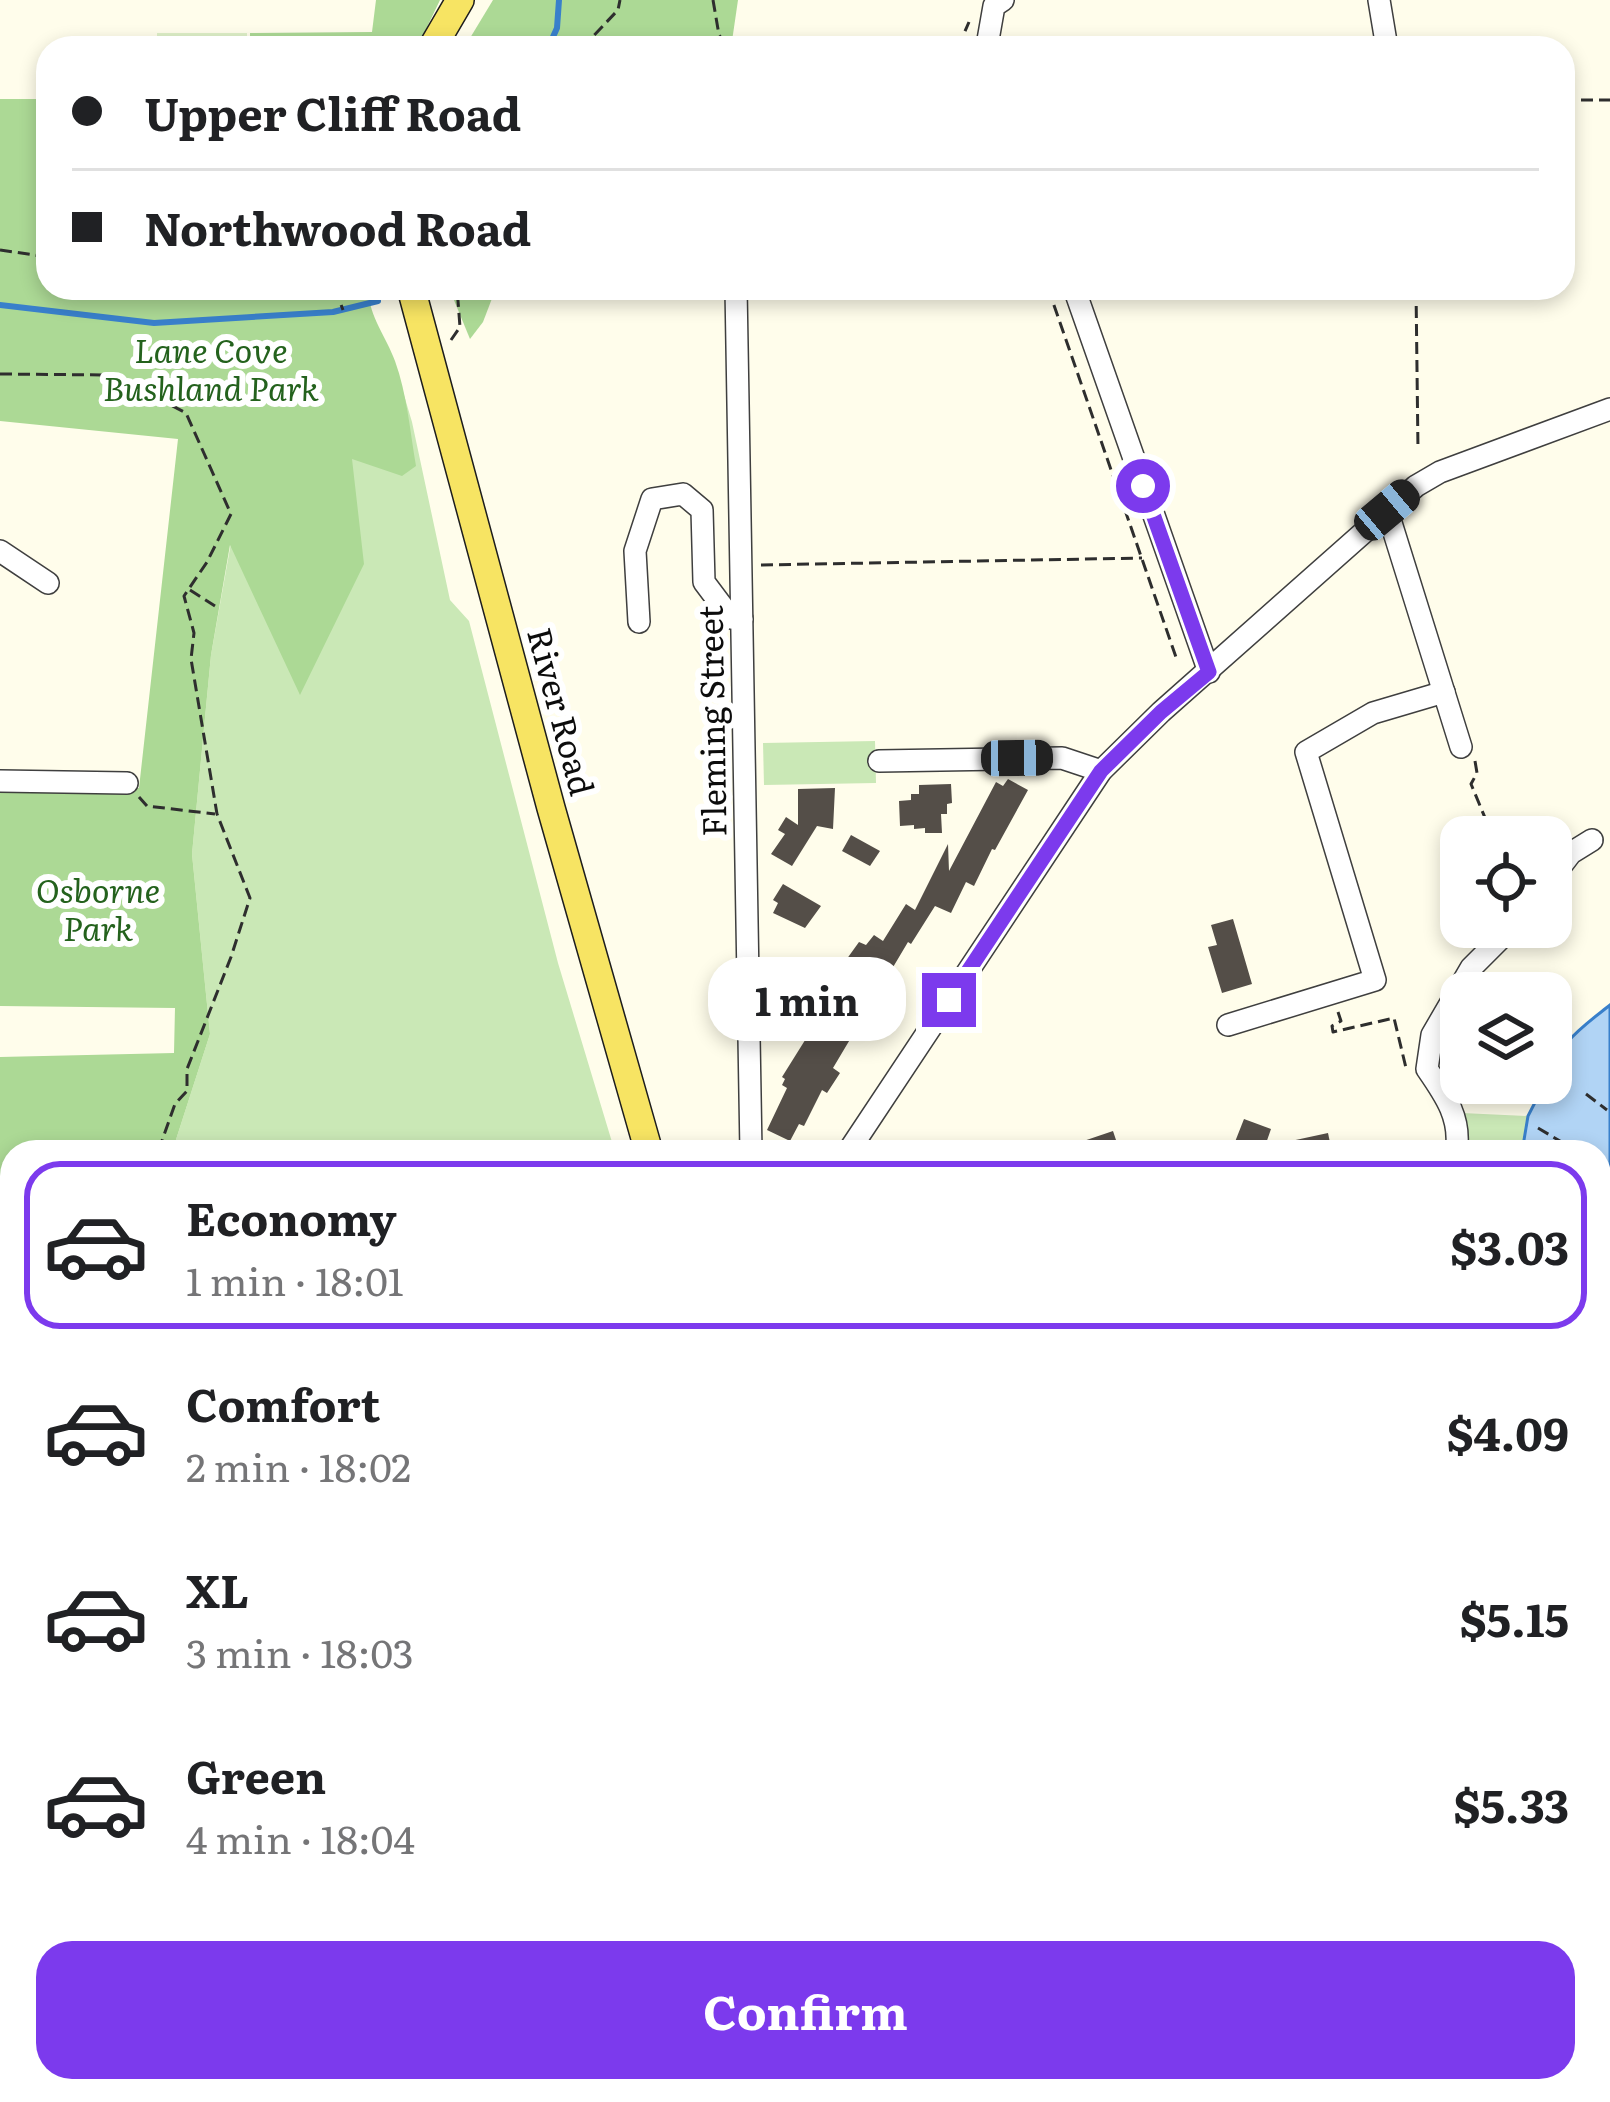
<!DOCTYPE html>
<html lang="en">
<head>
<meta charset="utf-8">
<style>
  body { margin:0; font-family:Literata,serif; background:#f2f2f2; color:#202124; height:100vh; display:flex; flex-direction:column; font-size:45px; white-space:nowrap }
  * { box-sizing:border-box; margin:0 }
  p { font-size:39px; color:#757577 }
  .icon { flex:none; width:66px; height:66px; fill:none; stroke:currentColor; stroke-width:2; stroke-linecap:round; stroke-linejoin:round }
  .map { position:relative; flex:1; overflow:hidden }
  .panel { position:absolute; left:0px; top:1140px; width:1611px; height:963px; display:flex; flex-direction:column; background:#fff; border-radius:36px 36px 0 0; box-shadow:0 6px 18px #0003 }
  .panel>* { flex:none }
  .guide { position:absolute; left:36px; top:36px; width:1539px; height:264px; border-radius:36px; box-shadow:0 6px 18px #0003; display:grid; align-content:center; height:264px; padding:0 36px; background:#fff }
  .controls { position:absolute; left:1440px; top:816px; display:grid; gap:24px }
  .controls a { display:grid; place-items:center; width:132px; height:132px; border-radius:24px; background:#fff; box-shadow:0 6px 18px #0003; font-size:60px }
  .end { position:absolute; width:54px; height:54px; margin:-27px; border:15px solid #7c3aed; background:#fff; box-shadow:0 0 0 6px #fff }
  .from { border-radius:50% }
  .bubble { position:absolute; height:84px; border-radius:36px; background:#fff; box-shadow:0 6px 18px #0003; font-size:39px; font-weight:700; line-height:84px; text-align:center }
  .car { position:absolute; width:36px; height:72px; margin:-36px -18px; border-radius:15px; box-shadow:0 0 9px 3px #0007; background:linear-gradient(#222 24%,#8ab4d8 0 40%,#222 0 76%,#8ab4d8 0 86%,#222 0) }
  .guide b { display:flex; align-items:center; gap:42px; height:114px; font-size:45px }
  .guide b+b { border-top:3px solid #e0e0e0 }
  .guide i { width:30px; height:30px; background:#202124 }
  ul { padding:21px 0 0; list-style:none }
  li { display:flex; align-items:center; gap:36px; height:168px; margin:0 24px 18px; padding:0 12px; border:6px solid transparent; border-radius:36px }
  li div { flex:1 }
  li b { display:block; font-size:45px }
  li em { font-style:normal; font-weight:700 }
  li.selected { border-color:#7c3aed }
  li>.icon { width:108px; height:108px; stroke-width:1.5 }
  .primary-button { display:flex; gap:24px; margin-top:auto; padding:24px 36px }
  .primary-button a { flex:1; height:138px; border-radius:36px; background:#7c3aed; color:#fff; font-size:48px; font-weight:700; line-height:138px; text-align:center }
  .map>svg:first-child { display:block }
  .green { fill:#cae8b6 }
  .forest { fill:#acd995 }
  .pitch { fill:#ddefc7 }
  .water { fill:#b1d4f5; stroke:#3980cb; stroke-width:3 }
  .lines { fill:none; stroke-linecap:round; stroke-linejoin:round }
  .stream { stroke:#3980cb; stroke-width:6 }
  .building { fill:#544e48 }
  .minor-casing { stroke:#3f3f3f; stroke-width:24 }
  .major-casing { stroke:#1d1d1d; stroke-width:30 }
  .path { stroke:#2e2e2e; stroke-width:3; stroke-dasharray:12 6; stroke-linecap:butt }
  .minor { stroke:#fff; stroke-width:21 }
  .major { stroke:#f7e463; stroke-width:27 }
  .route { stroke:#7c3aed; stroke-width:15 }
  .labels { text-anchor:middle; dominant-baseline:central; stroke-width:12; stroke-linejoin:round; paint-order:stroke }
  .park-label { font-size:33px; font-style:italic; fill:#24621d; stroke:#fff }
  .street-label { font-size:33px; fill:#0c0c0c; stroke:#fff }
</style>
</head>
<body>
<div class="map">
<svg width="1610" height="2102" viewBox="0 0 1610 2102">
  <rect width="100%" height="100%" fill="#fffdeb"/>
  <g class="green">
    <path d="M398 375 412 422 450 600 469 621 558 963 615 1152H172L210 1034 192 854 211 655 243 475Z"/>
    <path d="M875 741 876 783 764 785 763 743Z"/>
    <path d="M1462 1113 1528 1116 1522 1152H1458Z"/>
    <path d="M12 1449V1842L0 1843V1460Z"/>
    <path d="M226 2091H646L641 2102H200L201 2099Z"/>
  </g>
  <g class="forest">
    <path d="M376 0H440L417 48H250V33L372 32Z"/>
    <path d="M493 0H738L731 48H464Z"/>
    <path d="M0 99H48V288H369C367 314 386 336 395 361 407 394 410 431 416 466L402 476 352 459 364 564 300 695 230 545 211 655 192 854 210 1034 172 1152H12V1449L0 1460V1057L174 1053 175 1008 0 1006V790L139 788 178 439 0 421Z"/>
    <path d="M449 288H496L483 322 470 339Z"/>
    <path d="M1599 1545 1610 1551V1771L1599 1765Z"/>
    <path d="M12 1731V1866L0 1865V1737Z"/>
  </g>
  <rect class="pitch" x="157" y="33" width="90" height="15"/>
  <path class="water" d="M1610 1005V1551L1599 1545V1152H1522L1528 1116 1545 1083H1551C1551 1047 1585 1025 1610 1005Z"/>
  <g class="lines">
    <g class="stream">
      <path d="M548 48 557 28 559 0"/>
      <path d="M0 305 154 323 333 312 378 301"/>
    </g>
  </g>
  <g class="building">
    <path d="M1008 779 1028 790 995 850 992 849 974 886 966 882 951 913 935 906 911 944 908 942 833 1068 840 1073 827 1093 822 1090 804 1126 799 1124 790 1141 767 1130 787 1088 782 1085 785 1079 782 1077 807 1037 803 1034 822 999 812 993 826 969 836 974 859 942 866 945 874 935 883 941 906 904 915 910 948 844 949 871 996 782 1003 786Z"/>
    <path d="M951 784 952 803 947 804V814H941L942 833H925V828L914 829V825L900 826 899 801 911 800V794H919V785Z"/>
    <path d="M835 788 833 829 817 826 792 866 771 854 785 834 778 830 786 817 798 825V789Z"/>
    <path d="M851 835 880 851 870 866 842 851Z"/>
    <path d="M783 884 821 906 805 928 773 913 778 903 773 900Z"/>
    <path d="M1233 919 1252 984 1222 993 1208 947 1217 945 1211 925Z"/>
    <path d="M1244 1119 1271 1129 1263 1152H1231Z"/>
    <path d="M1113 1131 1120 1152H1058L1057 1150Z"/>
    <path d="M1328 1133 1332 1152H1268V1146Z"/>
  </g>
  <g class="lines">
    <g class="minor-casing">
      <g id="minor">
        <path d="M1379 0 1387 48"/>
        <path d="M990 48 988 40 994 6 1003 0"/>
        <path d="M736 288 751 1152"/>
        <path d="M1074 288 1209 672"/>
        <path d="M1387 510 1461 747"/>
        <path d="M0 551 48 583"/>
        <path d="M639 622 635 551 652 499 683 494 702 510 704 582 731 618 742 619"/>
        <path d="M879 761 1062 758 1101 771"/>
        <path d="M0 781 127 783"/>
        <path d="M1551 879 1571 853 1592 840"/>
        <path d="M1228 1025 1375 980 1306 752 1373 713 1444 692"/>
        <path d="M848 1152 1101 771 1161 712 1416 486 1440 472 1610 409"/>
        <path d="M1456 1152C1462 1119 1445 1095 1427 1069L1432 1035 1471 968 1512 927"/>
        <path d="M1599 1960 1610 1966"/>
        <path d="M1599 1978 1610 1983"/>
        <path d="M983 2091 1007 2102"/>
        <path d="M1207 2102 1212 2091"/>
      </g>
    </g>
    <g class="major-casing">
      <g id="major">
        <path d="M432 48 460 0"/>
        <path d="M411 288 551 808 649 1152"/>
        <path d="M86 2102 111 2097 132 2102"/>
        <path d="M180 2102 186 2091"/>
      </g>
    </g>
    <g class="path">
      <path d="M713 0 719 35 728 48"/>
      <path d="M582 48 618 10 620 0"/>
      <path d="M965 48 962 38 969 22"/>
      <path d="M1563 100H1610"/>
      <path d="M0 250 48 257"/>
      <path d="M335 288 343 310"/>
      <path d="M1048 288 1177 660"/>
      <path d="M1416 288 1418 450"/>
      <path d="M451 340 460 327 457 288"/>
      <path d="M0 374 114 375 186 413 231 514 207 562 184 596 194 633 191 659 217 814 250 898 231 957 187 1069V1091L175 1104 158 1152"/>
      <path d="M761 565 1142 558"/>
      <path d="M190 590 215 606"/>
      <path d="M1475 761 1477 773 1471 784 1493 837"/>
      <path d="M139 797 147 806 215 814"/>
      <path d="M1338 1012 1341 1021 1332 1026 1333 1032 1394 1018 1406 1068"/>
      <path d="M1586 1094 1607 1110"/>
      <path d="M1538 1128 1565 1144"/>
      <path d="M0 1232 12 1236"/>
      <path d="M0 1393 12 1379"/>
      <path d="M0 1480 12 1464"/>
      <path d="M1599 1645 1610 1651"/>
      <path d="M398 2091 401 2102"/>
      <path d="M641 2102 644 2091"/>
    </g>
    <use href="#minor" class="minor"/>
    <use href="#major" class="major"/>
  </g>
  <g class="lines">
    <path class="route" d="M949 1000 1101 771 1161 712 1209 672 1143 486"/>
  </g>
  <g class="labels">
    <g class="park-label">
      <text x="211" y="348">Lane Cove<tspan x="211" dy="38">Bushland Park</tspan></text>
      <text x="98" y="888">Osborne<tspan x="98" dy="38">Park</tspan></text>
    </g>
    <g class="street-label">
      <text transform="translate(563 711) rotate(75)">River Road</text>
      <text transform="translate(710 721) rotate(-91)">Fleming Street</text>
    </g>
  </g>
</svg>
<div class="controls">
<a><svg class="icon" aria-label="locate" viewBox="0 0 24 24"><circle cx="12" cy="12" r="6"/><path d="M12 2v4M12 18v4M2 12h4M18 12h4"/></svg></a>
<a><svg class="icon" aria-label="layers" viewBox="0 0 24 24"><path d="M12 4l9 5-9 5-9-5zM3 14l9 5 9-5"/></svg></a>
</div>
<i class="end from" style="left:1143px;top:486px"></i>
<i class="end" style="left:949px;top:1000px"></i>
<div class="bubble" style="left:708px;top:957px;width:198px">1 min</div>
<i class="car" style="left:1387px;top:510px;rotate:50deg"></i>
<i class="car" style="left:1017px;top:758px;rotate:89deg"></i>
<div class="guide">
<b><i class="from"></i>Upper Cliff Road</b>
<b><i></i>Northwood Road</b>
</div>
<section class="panel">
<ul>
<li class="selected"><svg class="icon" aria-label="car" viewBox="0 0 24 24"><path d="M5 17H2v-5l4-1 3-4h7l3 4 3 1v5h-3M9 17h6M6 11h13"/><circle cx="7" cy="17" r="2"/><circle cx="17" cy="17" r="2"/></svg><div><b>Economy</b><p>1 min · 18:01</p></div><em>$3.03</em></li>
<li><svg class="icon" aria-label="car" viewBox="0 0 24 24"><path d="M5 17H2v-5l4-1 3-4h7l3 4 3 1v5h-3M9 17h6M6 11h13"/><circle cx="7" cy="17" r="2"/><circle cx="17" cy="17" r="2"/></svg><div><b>Comfort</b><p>2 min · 18:02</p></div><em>$4.09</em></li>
<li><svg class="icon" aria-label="car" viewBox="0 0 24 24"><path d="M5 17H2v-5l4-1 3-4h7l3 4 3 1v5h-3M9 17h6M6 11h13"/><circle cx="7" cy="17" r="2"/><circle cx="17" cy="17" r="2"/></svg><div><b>XL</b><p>3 min · 18:03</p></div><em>$5.15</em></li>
<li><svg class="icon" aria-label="car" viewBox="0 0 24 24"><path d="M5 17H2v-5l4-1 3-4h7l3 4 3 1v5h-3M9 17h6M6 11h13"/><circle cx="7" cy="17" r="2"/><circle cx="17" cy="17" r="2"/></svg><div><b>Green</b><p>4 min · 18:04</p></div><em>$5.33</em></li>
</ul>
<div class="primary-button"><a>Confirm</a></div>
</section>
</div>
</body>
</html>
